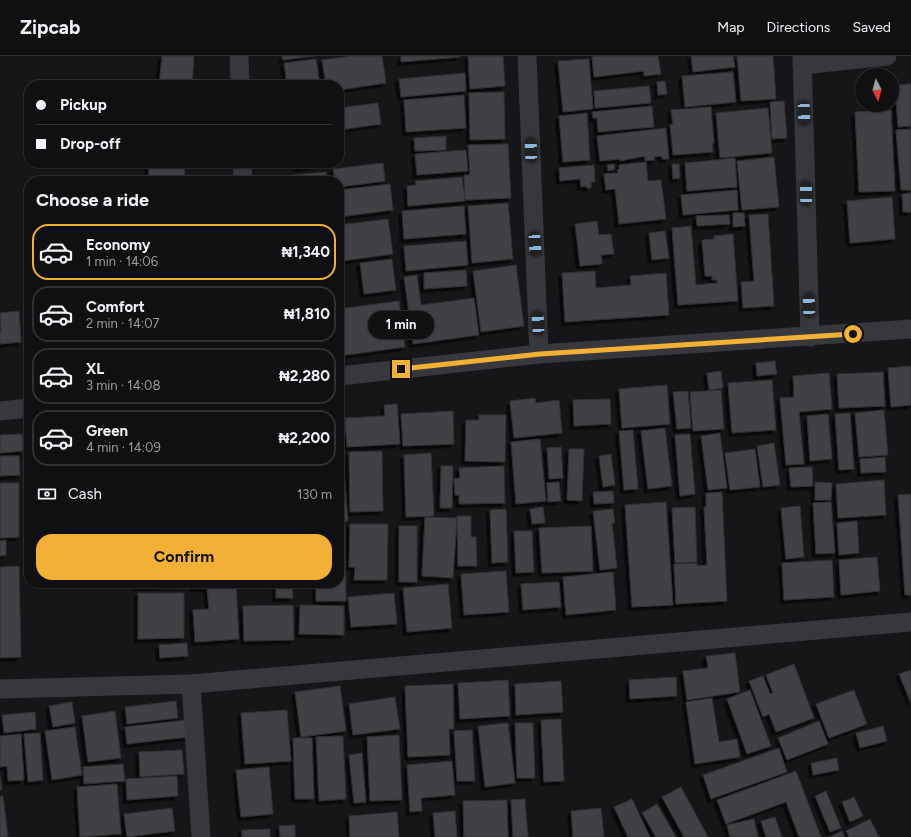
<!DOCTYPE html>
<html lang="en">
<head>
<meta charset="utf-8">
<style>
  body { margin:0; font-family:Figtree,sans-serif; background:#19191b; color:#f1f3f6; height:100vh; display:flex; flex-direction:column; font-size:15px; white-space:nowrap }
  * { box-sizing:border-box; margin:0 }
  p { font-size:13px; color:#9c9d9f }
  .icon { flex:none; width:22px; height:22px; fill:none; stroke:currentColor; stroke-width:2; stroke-linecap:round; stroke-linejoin:round }
  .map { position:relative; flex:1; overflow:hidden }
  .drawer { position:absolute; left:24px; top:120px; width:320px; height:412px; display:flex; flex-direction:column; background:#101012; border-radius:16px; box-shadow:0 1px 3px #0004,0 0 0 1px #303032 }
  .drawer>* { flex:none }
  .guide { position:absolute; left:24px; top:24px; width:320px; height:88px; border-radius:16px; box-shadow:0 1px 3px #0004,0 0 0 1px #303032; display:grid; align-content:center; height:88px; padding:0 12px; background:#101012 }
  .needle { width:26px; rotate:174deg }
  .fabs { position:absolute; left:855px; top:12px; display:grid; gap:8px }
  .fabs a { display:grid; place-items:center; width:44px; height:44px; border-radius:50%; background:#101012; box-shadow:0 1px 3px #0004,0 0 0 1px #303032; font-size:20px }
  .end { position:absolute; width:18px; height:18px; margin:-9px; border:5px solid #f2b134; background:#111; box-shadow:0 0 0 2px #111 }
  .from { border-radius:50% }
  .bubble { position:absolute; height:28px; border-radius:14px; background:#101012; box-shadow:0 1px 3px #0004,0 0 0 1px #303032; font-size:13px; font-weight:700; line-height:28px; text-align:center }
  .car { position:absolute; width:12px; height:24px; margin:-12px -6px; border-radius:5px; box-shadow:0 0 3px 1px #0007; background:linear-gradient(#222 24%,#8ab4d8 0 40%,#222 0 76%,#8ab4d8 0 86%,#222 0) }
  .guide b { display:flex; align-items:center; gap:14px; height:38px; font-size:15px }
  .guide b+b { border-top:1px solid #303032 }
  .guide i { width:10px; height:10px; background:#f1f3f6 }
  ul { padding:0; list-style:none }
  li { display:flex; align-items:center; gap:12px; height:56px; margin:0 8px 6px; padding:0 4px; border:2px solid #303032; border-radius:16px }
  li div { flex:1 }
  li b { display:block; font-size:15px }
  li em { font-style:normal; font-weight:700 }
  li.current { border-color:#f2b134 }
  li>.icon { width:36px; height:36px; stroke-width:1.5 }
  h2 { padding:0 12px; font-size:18px; line-height:48px }
  .pay { display:flex; align-items:center; gap:10px; height:44px; padding:0 12px; font-size:15px }
  .pay p { margin-inline-start:auto }
  .action { display:flex; gap:8px; margin-top:auto; padding:8px 12px }
  .action a { flex:1; height:46px; border-radius:16px; background:#f2b134; color:#111; font-size:16px; font-weight:700; line-height:46px; text-align:center }
  header { display:flex; align-items:center; gap:24px; box-sizing:border-box; height:56px; padding:0 20px; background:#101012; border-bottom:1px solid #303032 }
  header strong { font-size:19px }
  nav { display:flex; gap:22px; margin-inline-start:auto; font-size:14px }
  .map>svg:first-child { display:block }
  .building { fill:#404145; stroke:#303034; filter:url(#shadow) }
  .lines { fill:none; stroke-linecap:round; stroke-linejoin:round }
  .minor { stroke:#37383d; stroke-width:19 }
  .route { stroke:#f2b134; stroke-width:5 }
</style>
</head>
<body>
<header>
<strong>Zipcab</strong>
<nav><a>Map</a><a>Directions</a><a>Saved</a></nav>
</header>
<div class="map">
<svg width="911" height="781" viewBox="0 0 911 781">
  <defs>
    <filter id="shadow"><feDropShadow dx="-3.5" dy="3.5" stdDeviation="0" flood-color="#0009"/></filter>
  </defs>
  <rect width="100%" height="100%" fill="#161618"/>
  <g class="building">
    <path d="M162 0H194L192 29H159Z"/>
    <path d="M282 0H314L283 4Z"/>
    <path d="M351 0H382L386 27 339 34V29H326L322 4Z"/>
    <path d="M401 0H460V1L401 6Z"/>
    <path d="M468 0H503L505 30 470 33Z"/>
    <path d="M598 0H658L661 18 644 20V15L594 21 592 1Z"/>
    <path d="M691 0H733L735 11 693 16Z"/>
    <path d="M737 0H773L776 43 741 45Z"/>
    <path d="M316 3 320 29H287L284 7Z"/>
    <path d="M589 3 593 53 563 56 558 5Z"/>
    <path d="M733 16 736 46 685 51 682 20Z"/>
    <path d="M465 17 466 35 401 41 399 23Z"/>
    <path d="M665 25 667 38 658 39 657 26Z"/>
    <path d="M911 28V70L898 71 895 29Z"/>
    <path d="M649 30 651 47 595 52 594 35Z"/>
    <path d="M504 36 505 83 470 84 469 37Z"/>
    <path d="M464 39 466 72 406 76 404 44Z"/>
    <path d="M784 45 787 82 772 83 770 46Z"/>
    <path d="M378 47 381 68 339 74V52Z"/>
    <path d="M652 50 654 71 598 76 597 62H593L592 56Z"/>
    <path d="M711 51 714 87H712L713 96 673 99 670 68 673 69 671 54Z"/>
    <path d="M768 52 772 97 720 102 716 57Z"/>
    <path d="M891 54 895 135 859 136 855 56Z"/>
    <path d="M587 57 590 104 563 106 559 60Z"/>
    <path d="M666 72 669 103H662V100L654 101 655 104 645 105V100L620 105V103L600 105 597 80Z"/>
    <path d="M911 73V134H901L896 74Z"/>
    <path d="M446 80V94L415 95 414 82Z"/>
    <path d="M508 88 511 142 465 144 464 119H470L468 89Z"/>
    <path d="M466 94 468 115 417 119 415 98Z"/>
    <path d="M774 101 779 151 742 154 737 105Z"/>
    <path d="M735 102 737 131 687 135 685 107Z"/>
    <path d="M646 106 648 125 661 124 666 163 619 168 615 133 606 134 604 118 618 117 617 114 619 113V109Z"/>
    <path d="M149 107H185L184 125H148Z"/>
    <path d="M297 107H328L329 108 298 112Z"/>
    <path d="M383 107 385 125 339 131V125H335L333 113Z"/>
    <path d="M614 108 615 113 608 115 607 109Z"/>
    <path d="M672 108H679L680 122 673 123Z"/>
    <path d="M594 109 595 126H591V132H586V130L581 131 580 123 560 125 559 112Z"/>
    <path d="M326 116V125H293L292 119Z"/>
    <path d="M462 121 465 145 408 150 407 130 416 129 415 125Z"/>
    <path d="M390 128 393 154 339 161V147H342L340 134Z"/>
    <path d="M737 134 738 154 683 159 681 139Z"/>
    <path d="M911 137V156H903L902 138Z"/>
    <path d="M892 141 895 183 850 187 847 145Z"/>
    <path d="M508 147 513 203 472 207 468 150Z"/>
    <path d="M464 150 466 178 404 183 402 155Z"/>
    <path d="M733 157H744L745 170 733 171Z"/>
    <path d="M768 158 774 250 743 252 741 226 754 225 749 159Z"/>
    <path d="M729 159 730 168 697 170 696 160Z"/>
    <path d="M388 163 393 198 342 205 344 218 339 219V169Z"/>
    <path d="M597 165 599 179 611 178 614 198 601 199 602 208 580 210 575 168Z"/>
    <path d="M691 170 696 229 717 227V224H712V220H705L702 184 714 183V180L733 178 738 245 678 249 672 172Z"/>
    <path d="M665 175 669 202 652 204 649 177Z"/>
    <path d="M466 185 468 209 406 215 404 190Z"/>
    <path d="M392 203 396 234 364 238 360 207Z"/>
    <path d="M516 209 524 270 481 276 473 215Z"/>
    <path d="M466 214 467 230 424 233V217Z"/>
    <path d="M595 215 596 232 631 229 630 220 666 217 669 259 565 266 562 217Z"/>
    <path d="M417 219 421 249 474 242 479 279 413 288 404 221Z"/>
    <path d="M399 245 405 291 339 300V253Z"/>
    <path d="M27 254H29V288Z"/>
    <path d="M19 255 21 286 0 288V275H1L0 257Z"/>
    <path d="M775 305 777 318 757 320 756 307Z"/>
    <path d="M911 310V349L891 351 888 312Z"/>
    <path d="M721 315 723 332 709 334 707 317Z"/>
    <path d="M883 316 885 350 839 352 837 318Z"/>
    <path d="M829 317 832 353 799 356 804 408 786 409 780 342 794 341 793 320Z"/>
    <path d="M772 324 776 374 732 377 728 327Z"/>
    <path d="M667 329 670 368 622 372 619 333Z"/>
    <path d="M721 334 724 373 693 375 690 336Z"/>
    <path d="M688 335 691 372 677 373 673 336Z"/>
    <path d="M535 342 536 347 559 344 562 377 514 382 510 345Z"/>
    <path d="M610 343 611 368 574 370 573 344Z"/>
    <path d="M397 348 400 388 347 391 345 362 385 360 384 349Z"/>
    <path d="M884 354 888 399 859 401 855 357Z"/>
    <path d="M453 355 454 388 403 390 401 358Z"/>
    <path d="M850 357 854 413 839 414 835 358Z"/>
    <path d="M828 358 832 403 810 405 807 360Z"/>
    <path d="M479 359H506L505 406 465 405 466 364H479Z"/>
    <path d="M339 362H341L344 403H339Z"/>
    <path d="M665 372 672 430 648 433 641 375Z"/>
    <path d="M633 374 638 433 624 434 619 375Z"/>
    <path d="M720 377 727 432 708 434 701 380Z"/>
    <path d="M22 378 23 395 0 397V379Z"/>
    <path d="M690 378 695 438 680 440 675 379Z"/>
    <path d="M540 383 546 445 516 448 511 386Z"/>
    <path d="M774 387 780 429 763 431 757 390Z"/>
    <path d="M561 391 563 422 549 423 547 392Z"/>
    <path d="M569 393H584L582 445 567 444Z"/>
    <path d="M755 393 760 431 730 434 725 397Z"/>
    <path d="M382 395 383 455 350 456 349 396Z"/>
    <path d="M431 397 434 460 406 461 404 399Z"/>
    <path d="M611 398 615 429 603 431 599 400Z"/>
    <path d="M0 400H19L20 419 0 420Z"/>
    <path d="M885 401 886 416 861 417 860 403Z"/>
    <path d="M343 405 348 465 339 466V406Z"/>
    <path d="M441 410H453L452 452H440Z"/>
    <path d="M504 410 505 447 459 448V439H455L454 423 460 422 459 412Z"/>
    <path d="M812 411 813 430 791 431 789 412Z"/>
    <path d="M884 424 886 459 838 462 836 428Z"/>
    <path d="M559 426 561 445 548 446 547 427Z"/>
    <path d="M815 426 832 427 831 444H815Z"/>
    <path d="M0 427H19V481L0 482Z"/>
    <path d="M613 435 614 447 594 448 593 436Z"/>
    <path d="M722 436 727 545 676 548 674 508 697 507V510L707 509 704 451H706V437Z"/>
    <path d="M911 438V539H905L898 439Z"/>
    <path d="M666 446 673 549 632 551 625 449Z"/>
    <path d="M831 446 835 497 816 498 813 447Z"/>
    <path d="M800 450 804 501 786 503 781 452Z"/>
    <path d="M543 451 545 467 532 468 530 453Z"/>
    <path d="M695 451 697 506 675 507 672 452Z"/>
    <path d="M506 453 508 506 492 507 490 454Z"/>
    <path d="M613 453 615 467H612L617 512 600 514 593 455Z"/>
    <path d="M457 460H471V481H476L477 510H458Z"/>
    <path d="M425 461 457 462 453 522 422 520Z"/>
    <path d="M857 465 859 497 839 499 837 467Z"/>
    <path d="M350 468H388L387 524H354L355 511H349Z"/>
    <rect x="399" y="470" width="18" height="56"/>
    <path d="M591 470 593 515 542 517 539 472Z"/>
    <path d="M339 471H345L346 545H316V527H339Z"/>
    <path d="M514 475H532L534 516 516 517Z"/>
    <path d="M6 484V499L0 500V485Z"/>
    <path d="M877 501 880 535 841 539 839 504Z"/>
    <path d="M832 504 834 541 784 544 782 507Z"/>
    <path d="M19 510 21 601 0 602V511Z"/>
    <path d="M506 515 509 556 464 559 461 518Z"/>
    <path d="M613 516 616 554 566 559 563 521Z"/>
    <path d="M559 526 561 551 523 554 521 528Z"/>
    <path d="M135 527H184V529L135 531Z"/>
    <path d="M193 527H236L239 583 195 586 193 554 209 553 207 532H194Z"/>
    <path d="M276 527H292L293 542H276Z"/>
    <path d="M448 528 452 572 407 576 403 532Z"/>
    <path d="M138 537H184V582L138 583Z"/>
    <path d="M394 537 397 568 351 571 348 541Z"/>
    <path d="M293 549 294 584 244 585 243 550Z"/>
    <path d="M300 549 344 550V579L299 578Z"/>
    <path d="M187 587 188 600 160 602 159 589Z"/>
    <path d="M735 597 740 636 687 644 683 615 708 612 706 600Z"/>
    <path d="M794 608 814 662 776 676 769 658 763 661 749 625 763 620 770 638 773 637 766 619Z"/>
    <path d="M911 614V647L899 618Z"/>
    <path d="M676 621 677 640 630 643 629 624Z"/>
    <path d="M508 624 510 660 460 663 458 627Z"/>
    <path d="M561 625 563 656 516 659 515 628Z"/>
    <path d="M453 628 454 673H449L450 699 408 701 405 630Z"/>
    <path d="M340 630 346 675 301 681 295 636Z"/>
    <path d="M750 634 771 690 747 698 727 643Z"/>
    <path d="M854 634 867 668 829 682 816 648Z"/>
    <path d="M395 641 400 673 353 679 349 648Z"/>
    <path d="M712 642 719 686 737 683 740 701 695 708 686 646Z"/>
    <path d="M176 645 178 662 127 668 125 651Z"/>
    <path d="M72 646 75 667 53 671 49 650Z"/>
    <path d="M287 654 291 705 245 708 241 657Z"/>
    <path d="M115 655 121 702 88 706 82 660Z"/>
    <path d="M35 656 36 673 4 677 2 659Z"/>
    <path d="M561 663 564 725 544 726 541 664Z"/>
    <path d="M186 664 188 681 127 688 125 671Z"/>
    <path d="M819 665 828 688 787 704 778 682Z"/>
    <path d="M508 667 515 727 485 731 478 670Z"/>
    <path d="M515 667H533L535 722H517Z"/>
    <path d="M883 670 887 685 860 692 856 677Z"/>
    <path d="M75 671 82 719 52 724 45 675Z"/>
    <path d="M472 674 475 725H457L454 675Z"/>
    <path d="M40 677 43 724 28 726 24 678Z"/>
    <path d="M21 678 24 724 8 725 7 710 0 711V680Z"/>
    <path d="M399 679 402 744 370 745 367 681Z"/>
    <path d="M343 680 346 743 319 745 316 681Z"/>
    <path d="M293 682H312L314 743H295Z"/>
    <path d="M779 692 787 716 711 743 703 719Z"/>
    <path d="M182 694 184 718 140 721 139 696Z"/>
    <path d="M362 697 366 746 354 747 349 699Z"/>
    <path d="M837 702 839 714 813 719 811 707Z"/>
    <path d="M452 705 455 739 421 742 422 755 410 756 407 709Z"/>
    <path d="M123 708 125 725 84 728 83 711Z"/>
    <path d="M269 711 273 758 241 761 236 714Z"/>
    <path d="M796 715 821 781H799L786 746 726 768 717 744Z"/>
    <path d="M0 720 2 734H0Z"/>
    <path d="M177 720 178 740 127 744 126 723Z"/>
    <path d="M117 728 121 778 80 781 77 731Z"/>
    <path d="M681 731 708 781H684L662 741Z"/>
    <path d="M826 735 841 772 830 776 815 740Z"/>
    <path d="M0 740H3L8 781H0Z"/>
    <path d="M854 741 863 760 850 766 842 746Z"/>
    <path d="M525 743 528 781H513L511 744Z"/>
    <path d="M632 743 650 781H628L614 751Z"/>
    <path d="M507 744 508 781H464L463 745Z"/>
    <path d="M657 748 676 781H656L642 757Z"/>
    <path d="M172 752 175 775 127 781 124 758Z"/>
    <path d="M601 752 604 781H573L571 755Z"/>
    <path d="M455 755 457 781H435L433 757Z"/>
    <path d="M397 756 399 781H350L349 760Z"/>
    <path d="M775 761 782 781H766L761 765Z"/>
    <path d="M754 763 758 781H730L727 769Z"/>
    <path d="M870 763 879 781H849L846 775Z"/>
    <path d="M295 769V781H280L279 770Z"/>
    <path d="M270 773V781H242V774Z"/>
    <path d="M842 775 845 781H830Z"/>
  </g>
  <g class="lines">
    <g class="minor">
      <path d="M239 0 240 29"/>
      <path d="M527 0 539 298"/>
      <path d="M802 0 810 281"/>
      <path d="M802 9 887 0"/>
      <path d="M242 107 243 125"/>
      <path d="M339 320 539 298 911 273"/>
      <path d="M0 355 29 352"/>
      <path d="M191 628 201 781"/>
      <path d="M0 633 191 628 911 566"/>
    </g>
  </g>
  <g class="lines">
    <path class="route" d="M401 313 540 298 853 278"/>
  </g>
</svg>
<div class="fabs">
<a><svg class="needle" viewBox="-14 -14 28 28"><path d="M0-13l5 13h-10z" fill="#e53935"/><path d="M0 13l5-13h-10z" fill="#9c9d9f"/></svg></a>
</div>
<i class="end from" style="left:853px;top:278px"></i>
<i class="end" style="left:401px;top:313px"></i>
<div class="bubble" style="left:368px;top:255px;width:66px">1 min</div>
<i class="car" style="left:804px;top:57px;rotate:178deg"></i>
<i class="car" style="left:531px;top:94px;rotate:358deg"></i>
<i class="car" style="left:806px;top:137px;rotate:359deg"></i>
<i class="car" style="left:535px;top:188px;rotate:177deg"></i>
<i class="car" style="left:809px;top:249px;rotate:358deg"></i>
<i class="car" style="left:538px;top:267px;rotate:357deg"></i>
<div class="guide">
<b><i class="from"></i>Pickup</b>
<b><i></i>Drop-off</b>
</div>
<section class="drawer">
<h2>Choose a ride</h2>
<ul>
<li class="current"><svg class="icon" aria-label="car" viewBox="0 0 24 24"><path d="M5 17H2v-5l4-1 3-4h7l3 4 3 1v5h-3M9 17h6M6 11h13"/><circle cx="7" cy="17" r="2"/><circle cx="17" cy="17" r="2"/></svg><div><b>Economy</b><p>1 min · 14:06</p></div><em>₦1,340</em></li>
<li><svg class="icon" aria-label="car" viewBox="0 0 24 24"><path d="M5 17H2v-5l4-1 3-4h7l3 4 3 1v5h-3M9 17h6M6 11h13"/><circle cx="7" cy="17" r="2"/><circle cx="17" cy="17" r="2"/></svg><div><b>Comfort</b><p>2 min · 14:07</p></div><em>₦1,810</em></li>
<li><svg class="icon" aria-label="car" viewBox="0 0 24 24"><path d="M5 17H2v-5l4-1 3-4h7l3 4 3 1v5h-3M9 17h6M6 11h13"/><circle cx="7" cy="17" r="2"/><circle cx="17" cy="17" r="2"/></svg><div><b>XL</b><p>3 min · 14:08</p></div><em>₦2,280</em></li>
<li><svg class="icon" aria-label="car" viewBox="0 0 24 24"><path d="M5 17H2v-5l4-1 3-4h7l3 4 3 1v5h-3M9 17h6M6 11h13"/><circle cx="7" cy="17" r="2"/><circle cx="17" cy="17" r="2"/></svg><div><b>Green</b><p>4 min · 14:09</p></div><em>₦2,200</em></li>
</ul>
<div class="pay"><svg class="icon" aria-label="cash" viewBox="0 0 24 24"><path d="M3 7h18v10H3z"/><circle cx="12" cy="12" r="2"/></svg>Cash<p>130 m</p></div>
<div class="action"><a>Confirm</a></div>
</section>
</div>
</body>
</html>
